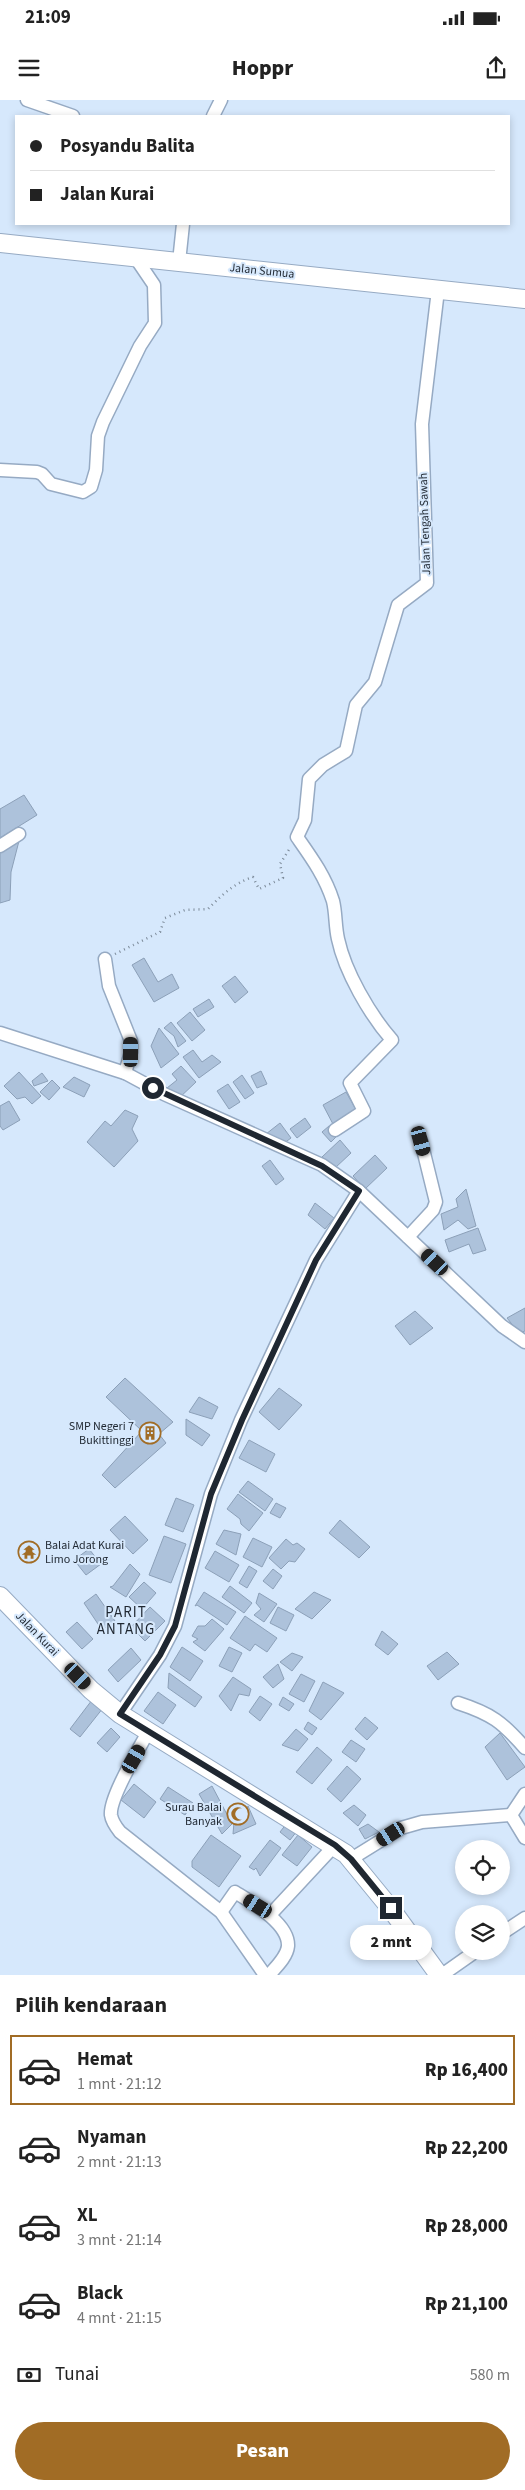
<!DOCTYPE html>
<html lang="id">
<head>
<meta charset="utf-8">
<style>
  body { margin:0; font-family:"Source Sans 3",sans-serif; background:#f2f2f2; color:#222; height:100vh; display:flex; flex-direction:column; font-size:19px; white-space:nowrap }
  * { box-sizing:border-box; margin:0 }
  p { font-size:16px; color:#767676 }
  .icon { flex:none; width:28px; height:28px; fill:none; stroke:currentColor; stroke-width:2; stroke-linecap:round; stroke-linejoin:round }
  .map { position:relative; height:1875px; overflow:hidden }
  .details { display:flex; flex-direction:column; background:#fff; flex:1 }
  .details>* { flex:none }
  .top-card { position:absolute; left:15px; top:15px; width:495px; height:110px; border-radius:0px; box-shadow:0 2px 8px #0003; display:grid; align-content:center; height:110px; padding:0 15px; background:#fff }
  .buttons { position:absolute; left:455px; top:1740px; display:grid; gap:10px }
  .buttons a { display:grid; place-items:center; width:55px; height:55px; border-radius:50%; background:#fff; box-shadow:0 2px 8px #0003; font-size:25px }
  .end { position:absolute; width:22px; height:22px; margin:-11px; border:6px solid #1f2731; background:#fff; box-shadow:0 0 0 2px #fff }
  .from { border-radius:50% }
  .bubble { position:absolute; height:35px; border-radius:18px; background:#fff; box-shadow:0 2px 8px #0003; font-size:16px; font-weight:800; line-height:35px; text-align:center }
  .car { position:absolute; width:15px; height:30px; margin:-15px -8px; border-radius:6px; box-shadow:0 0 4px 1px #0007; background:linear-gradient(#222 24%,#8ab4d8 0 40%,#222 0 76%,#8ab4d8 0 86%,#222 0) }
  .top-card b { display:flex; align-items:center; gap:18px; height:48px; font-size:19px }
  .top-card b+b { border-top:1px solid #e0e0e0 }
  .top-card i { width:12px; height:12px; background:#222 }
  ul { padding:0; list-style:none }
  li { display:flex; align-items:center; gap:15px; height:70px; margin:0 10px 8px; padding:0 5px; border:2px solid transparent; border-radius:0px }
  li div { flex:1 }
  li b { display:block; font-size:19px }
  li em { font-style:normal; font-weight:800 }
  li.active { border-color:#a16c25 }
  li>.icon { width:45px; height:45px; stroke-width:1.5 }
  h2 { padding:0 15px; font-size:22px; line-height:60px }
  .pay { display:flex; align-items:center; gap:12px; height:55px; padding:0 15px; font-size:19px }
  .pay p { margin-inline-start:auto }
  .action { display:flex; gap:10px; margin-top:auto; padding:10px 15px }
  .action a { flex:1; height:58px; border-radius:30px; background:#a16c25; color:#fff; font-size:20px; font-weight:800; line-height:58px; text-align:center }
  .status { display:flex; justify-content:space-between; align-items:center; height:35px; padding:0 25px; background:#fff; direction:ltr }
  .status svg { height:14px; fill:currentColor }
  header { display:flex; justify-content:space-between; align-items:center; height:65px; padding:0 15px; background:#fff; font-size:22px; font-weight:800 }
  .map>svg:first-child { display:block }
  .building { fill:#adc2db; stroke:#8ca0b8 }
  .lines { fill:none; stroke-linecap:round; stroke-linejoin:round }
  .street-casing { stroke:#96aac3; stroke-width:15 }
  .secondary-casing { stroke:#96aac3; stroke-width:20 }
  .path { stroke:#7d8b9a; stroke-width:2.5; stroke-dasharray:1 4; stroke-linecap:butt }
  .street { stroke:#fff; stroke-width:12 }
  .secondary { stroke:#fff; stroke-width:18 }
  .route { stroke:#1f2731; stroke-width:6 }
  .labels { text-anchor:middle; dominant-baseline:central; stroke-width:4; stroke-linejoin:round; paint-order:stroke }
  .street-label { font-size:12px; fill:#1f2731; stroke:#d6e8fc }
  .poi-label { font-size:12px; fill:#1f2731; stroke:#d6e8fc; text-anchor:end }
  .quarter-label { font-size:15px; letter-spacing:1px; fill:#1f2731; stroke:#d6e8fc }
</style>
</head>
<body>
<div class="status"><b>21:09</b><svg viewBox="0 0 49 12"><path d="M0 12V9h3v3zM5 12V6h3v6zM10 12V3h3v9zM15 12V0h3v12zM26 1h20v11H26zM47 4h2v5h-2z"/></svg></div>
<header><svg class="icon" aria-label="menu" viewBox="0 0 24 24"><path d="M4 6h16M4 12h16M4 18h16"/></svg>Hoppr<svg class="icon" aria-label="share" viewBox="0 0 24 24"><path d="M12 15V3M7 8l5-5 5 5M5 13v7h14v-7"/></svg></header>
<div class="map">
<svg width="525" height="1875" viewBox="0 0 525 1875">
  <rect width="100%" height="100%" fill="#d6e8fc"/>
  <g class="building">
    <path d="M24 695 37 715 0 738V709Z"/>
    <path d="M19 741 11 772 10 800 0 803V752Z"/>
    <path d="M144 858 158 882 172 874 179 888 154 902 132 865Z"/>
    <path d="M235 876 248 892 235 903 222 886Z"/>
    <path d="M209 899 214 907 198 917 193 909Z"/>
    <path d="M190 912 205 930 192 941 177 923Z"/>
    <path d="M171 922 186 941 178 947 174 936 164 928Z"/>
    <path d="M159 928 179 954 161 968 151 946Z"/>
    <path d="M193 950 202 962 212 955 221 962 199 978 183 957Z"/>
    <path d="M181 966 196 982 177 1000 167 988 177 980 172 974Z"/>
    <path d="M261 971 267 984 257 988 251 976Z"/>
    <path d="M19 972 41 996 32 1004 25 997 17 999 4 986Z"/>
    <path d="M42 973 48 981 34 986 32 981Z"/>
    <path d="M242 975 254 993 245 999 233 982Z"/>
    <path d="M74 977 90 985 84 997 63 987Z"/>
    <path d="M52 980 60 988 49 1000 40 992Z"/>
    <path d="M228 984 240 1002 229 1009 217 991Z"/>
    <path d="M346 992 358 1013 334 1026 323 1005Z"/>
    <path d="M9 1001 20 1020 3 1030 0 1026V1006Z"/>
    <path d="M125 1010 138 1016 132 1029 138 1041 114 1067 87 1042 105 1021 111 1026Z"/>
    <path d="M305 1018 311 1027 297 1038 290 1029Z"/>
    <path d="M280 1023 291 1038 283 1044 266 1034Z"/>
    <path d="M329 1026 338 1035 331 1042 322 1032Z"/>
    <path d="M340 1040 351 1053 335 1068 322 1057Z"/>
    <path d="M375 1055 387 1068 365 1089 353 1076Z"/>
    <path d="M270 1060 284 1079 276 1085 262 1066Z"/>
    <path d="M466 1089 476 1126 468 1129 458 1120 444 1130 441 1114 458 1107 456 1099Z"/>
    <path d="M315 1103 334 1118 325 1129 308 1115Z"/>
    <path d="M478 1128 486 1150 473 1154 469 1144 449 1152 445 1140Z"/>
    <path d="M525 1208V1231L519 1233 507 1218Z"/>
    <path d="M415 1211 433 1228 410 1245 395 1226Z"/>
    <path d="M125 1278 173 1322 159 1334 166 1343 115 1388 102 1375 142 1331 106 1297Z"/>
    <path d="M279 1288 302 1305 279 1330 259 1312Z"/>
    <path d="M199 1297 218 1307 212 1319 189 1312Z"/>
    <path d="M186 1319 210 1335 202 1346 186 1335Z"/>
    <path d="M249 1340 275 1354 266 1372 239 1358Z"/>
    <path d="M248 1381 273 1399 265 1411 239 1392Z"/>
    <path d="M238 1394 263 1413 249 1431 241 1424 240 1419 227 1409Z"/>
    <path d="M176 1398 194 1405 183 1432 165 1425Z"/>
    <path d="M276 1403 286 1408 280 1418 270 1413Z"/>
    <path d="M125 1416 148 1440 133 1454 110 1430Z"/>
    <path d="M340 1420 370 1447 359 1458 329 1433Z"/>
    <path d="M224 1430 241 1434 236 1455 216 1444Z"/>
    <path d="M164 1436 186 1444 171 1483 149 1475Z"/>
    <path d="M253 1438 272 1447 262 1467 243 1457Z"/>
    <path d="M286 1439 293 1445 297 1443 305 1449 295 1462 289 1461 281 1469 269 1458Z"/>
    <path d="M89 1449 101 1464 86 1475 74 1460Z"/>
    <path d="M215 1451 239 1465 229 1482 205 1468Z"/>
    <path d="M130 1464 140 1474 126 1497 110 1487 113 1486Z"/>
    <path d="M249 1466 257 1471 247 1488 239 1483Z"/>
    <path d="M273 1469 282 1476 273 1489 263 1481Z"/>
    <path d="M144 1482 156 1493 142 1509 129 1497Z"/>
    <path d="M230 1486 252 1503 244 1513 222 1497Z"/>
    <path d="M204 1492 236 1512 227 1525 197 1505 195 1506Z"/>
    <path d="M314 1492 331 1500 312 1519 295 1509Z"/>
    <path d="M259 1493 277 1504 264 1522 254 1515 261 1509 256 1503Z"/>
    <path d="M96 1494 115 1521 102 1530 84 1503Z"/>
    <path d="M150 1507 165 1521 145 1541 131 1527Z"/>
    <path d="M278 1507 294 1515 286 1531 270 1523Z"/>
    <path d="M245 1516 277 1538 267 1552 255 1544 250 1551 230 1538Z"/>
    <path d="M212 1519 224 1529 205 1551 193 1542 198 1539 192 1536 198 1526H205Z"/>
    <path d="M77 1522 93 1539 82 1549 66 1532Z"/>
    <path d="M382 1531 398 1544 388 1555 375 1545Z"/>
    <path d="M182 1547 203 1561 190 1581 170 1567Z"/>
    <path d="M229 1547 242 1553 232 1572 219 1566Z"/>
    <path d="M131 1548 141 1560 118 1582 108 1570Z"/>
    <path d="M447 1552 459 1564 438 1580 427 1566Z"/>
    <path d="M292 1553 303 1557 292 1571 280 1562Z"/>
    <path d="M278 1564 284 1579 273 1588 263 1577Z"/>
    <path d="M169 1573 202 1597 195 1607 168 1588Z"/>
    <path d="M301 1574 315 1581 304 1602 289 1594Z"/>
    <path d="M233 1577 251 1589 249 1596 239 1594 231 1611 219 1596Z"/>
    <path d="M323 1582 344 1593 321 1620 309 1611Z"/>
    <path d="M158 1592 176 1605 163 1624 144 1611Z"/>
    <path d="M260 1596 272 1604 260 1621 249 1612Z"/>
    <path d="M283 1597 294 1604 289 1611 279 1605Z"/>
    <path d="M92 1600 103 1608 80 1637 70 1629Z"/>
    <path d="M365 1617 378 1628 367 1640 355 1629Z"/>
    <path d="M308 1622 317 1628 312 1635 304 1629Z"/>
    <path d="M111 1628 120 1637 107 1652 97 1643Z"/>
    <path d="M296 1629 308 1639 298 1651 282 1645Z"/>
    <path d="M500 1633 525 1667 507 1680 485 1647Z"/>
    <path d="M351 1640 365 1649 356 1662 342 1652Z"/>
    <path d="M317 1647 332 1660 312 1684 296 1672Z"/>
    <path d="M347 1666 361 1679 341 1702 327 1689Z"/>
    <path d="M134 1684 156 1702 144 1718 121 1700Z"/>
    <path d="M212 1686 232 1724 222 1734 199 1694Z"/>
    <path d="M168 1687 193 1703 185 1715 160 1699Z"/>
    <path d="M354 1705 366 1715 358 1726 343 1713Z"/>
    <path d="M248 1706 256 1724 233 1734 234 1722 243 1716Z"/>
    <path d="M287 1723 297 1731 290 1740 280 1732Z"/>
    <path d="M368 1724 379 1732 365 1739 359 1729Z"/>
    <path d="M211 1735 241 1756 219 1787 192 1767V1761Z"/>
    <path d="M298 1735 312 1747 297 1766 282 1755Z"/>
    <path d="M270 1740 281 1748 260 1776 256 1768 254 1770 249 1767Z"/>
  </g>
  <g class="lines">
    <g class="street-casing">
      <g id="street">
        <path d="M27 0 73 16"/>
        <path d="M213 16 221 0"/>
        <path d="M179 162 183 124"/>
        <path d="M0 370 37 372 42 374 51 384 83 392 91 387 96 370 98 336 103 322 140 246 155 223 154 185 135 157"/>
        <path d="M0 746 19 734"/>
        <path d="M105 859 109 886 131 941V952L125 973"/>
        <path d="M0 933 125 973 164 994 322 1065 359 1091 502 1226 525 1242"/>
        <path d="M335 1030 364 1011 350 983 392 940C370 915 345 872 338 839 335 826 336 813 333 801 325 776 311 757 297 737L305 720 309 679 323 665 346 651 356 605 375 582 398 505 427 483 422 324 438 190"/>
        <path d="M408 1137 433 1110 436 1102 421 1041"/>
        <path d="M458 1603C492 1614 502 1622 525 1648"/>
        <path d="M120 1614 160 1555 175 1526 211 1394 241 1320 316 1160 359 1091"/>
        <path d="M148 1632C139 1649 109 1698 111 1715 112 1722 116 1727 120 1732L221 1812 265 1875"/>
        <path d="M525 1694 511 1715 525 1738"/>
        <path d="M351 1759 401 1728 422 1722 511 1715"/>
        <path d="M221 1812 235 1792C251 1802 289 1823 288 1846 287 1857 276 1867 269 1875"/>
        <path d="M270 1815 335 1745"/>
        <path d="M501 1834 525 1818"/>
        <path d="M442 1875 476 1851"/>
      </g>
    </g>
    <g class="secondary-casing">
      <g id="secondary">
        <path d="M0 143 525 199"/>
        <path d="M0 1496 91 1590 120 1614 346 1754 391 1809 439 1875"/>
      </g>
    </g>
    <path class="path" d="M115 854 160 832 165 818 185 810 208 809C221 796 234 783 253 777L259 789 283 778 280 764 290 748"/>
    <use href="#street" class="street"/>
    <use href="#secondary" class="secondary"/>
  </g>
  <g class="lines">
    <path class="route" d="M153 988 322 1066 359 1091 316 1160 242 1320 211 1394 175 1526 160 1555 120 1614 335 1745 351 1759 391 1808"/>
  </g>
  <defs>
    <g id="building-ring" transform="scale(1.125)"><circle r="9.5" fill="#d6e8fc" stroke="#a16c25" stroke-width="1.5"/><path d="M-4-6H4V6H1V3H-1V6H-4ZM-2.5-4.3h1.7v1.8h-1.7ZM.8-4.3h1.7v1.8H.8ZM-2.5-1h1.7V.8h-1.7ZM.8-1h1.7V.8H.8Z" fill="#a16c25"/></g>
    <g id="temple-ring" transform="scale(1.125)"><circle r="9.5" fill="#d6e8fc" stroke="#a16c25" stroke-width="1.5"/><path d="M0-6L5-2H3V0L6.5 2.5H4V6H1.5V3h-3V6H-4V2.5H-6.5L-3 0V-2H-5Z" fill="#a16c25"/></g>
    <g id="mosque-ring" transform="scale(1.125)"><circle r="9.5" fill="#d6e8fc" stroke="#a16c25" stroke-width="1.5"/><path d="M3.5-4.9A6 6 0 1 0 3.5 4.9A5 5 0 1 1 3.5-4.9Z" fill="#a16c25"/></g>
  </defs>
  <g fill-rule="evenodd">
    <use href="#building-ring" x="150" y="1333"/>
    <use href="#temple-ring" x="29" y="1452"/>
    <use href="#mosque-ring" x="238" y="1714"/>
  </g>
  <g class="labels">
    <g class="street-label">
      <text transform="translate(262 171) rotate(6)">Jalan Sumua</text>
      <text transform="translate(425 424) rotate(-92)">Jalan Tengah Sawah</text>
      <text transform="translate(37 1534) rotate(46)">Jalan Kurai</text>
    </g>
    <g class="poi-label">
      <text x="134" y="1326">SMP Negeri 7<tspan x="134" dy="14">Bukittinggi</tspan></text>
      <text x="45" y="1445" text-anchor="start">Balai Adat Kurai<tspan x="45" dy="14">Limo Jorong</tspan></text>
      <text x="222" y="1707">Surau Balai<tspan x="222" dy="14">Banyak</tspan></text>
    </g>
    <g class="quarter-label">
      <text x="126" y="1512">PARIT<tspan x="126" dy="17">ANTANG</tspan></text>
    </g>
  </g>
</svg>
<div class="buttons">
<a><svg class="icon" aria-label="locate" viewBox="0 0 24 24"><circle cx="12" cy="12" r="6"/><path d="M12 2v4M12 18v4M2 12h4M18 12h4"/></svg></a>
<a><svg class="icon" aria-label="layers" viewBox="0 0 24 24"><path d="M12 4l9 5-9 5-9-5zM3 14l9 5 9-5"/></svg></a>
</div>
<i class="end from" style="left:153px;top:988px"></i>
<i class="end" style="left:391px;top:1808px"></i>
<div class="bubble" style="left:350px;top:1825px;width:82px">2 mnt</div>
<i class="car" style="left:131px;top:952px;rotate:0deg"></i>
<i class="car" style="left:421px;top:1041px;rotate:165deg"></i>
<i class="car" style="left:435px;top:1162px;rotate:313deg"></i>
<i class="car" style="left:78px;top:1576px;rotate:136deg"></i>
<i class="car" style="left:134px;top:1659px;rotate:30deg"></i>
<i class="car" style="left:391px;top:1734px;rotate:238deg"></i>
<i class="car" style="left:258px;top:1806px;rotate:301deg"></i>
<div class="top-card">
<b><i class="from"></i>Posyandu Balita</b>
<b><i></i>Jalan Kurai</b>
</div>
</div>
<section class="details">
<h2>Pilih kendaraan</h2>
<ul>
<li class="active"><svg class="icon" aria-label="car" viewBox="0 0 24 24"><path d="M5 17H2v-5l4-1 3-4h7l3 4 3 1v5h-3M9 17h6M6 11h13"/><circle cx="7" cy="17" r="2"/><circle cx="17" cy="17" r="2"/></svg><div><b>Hemat</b><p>1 mnt · 21:12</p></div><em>Rp 16,400</em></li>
<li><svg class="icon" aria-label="car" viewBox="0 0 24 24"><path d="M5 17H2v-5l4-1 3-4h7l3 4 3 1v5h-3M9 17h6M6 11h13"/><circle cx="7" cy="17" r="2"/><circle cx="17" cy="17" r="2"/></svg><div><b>Nyaman</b><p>2 mnt · 21:13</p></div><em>Rp 22,200</em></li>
<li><svg class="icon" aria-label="car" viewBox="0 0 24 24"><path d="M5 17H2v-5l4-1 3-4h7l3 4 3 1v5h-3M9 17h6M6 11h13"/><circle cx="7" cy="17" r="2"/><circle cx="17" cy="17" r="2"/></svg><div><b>XL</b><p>3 mnt · 21:14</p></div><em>Rp 28,000</em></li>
<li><svg class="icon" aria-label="car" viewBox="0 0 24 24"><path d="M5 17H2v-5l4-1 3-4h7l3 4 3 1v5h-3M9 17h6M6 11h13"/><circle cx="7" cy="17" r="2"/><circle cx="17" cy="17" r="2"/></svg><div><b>Black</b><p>4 mnt · 21:15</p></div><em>Rp 21,100</em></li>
</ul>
<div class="pay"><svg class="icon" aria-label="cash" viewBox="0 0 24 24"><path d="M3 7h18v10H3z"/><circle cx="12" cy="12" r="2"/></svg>Tunai<p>580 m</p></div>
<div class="action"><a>Pesan</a></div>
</section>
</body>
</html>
